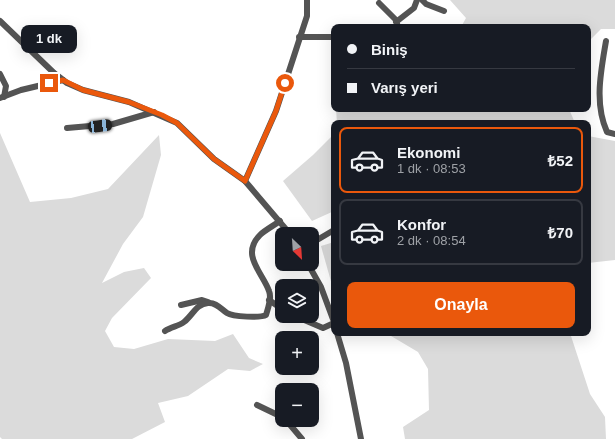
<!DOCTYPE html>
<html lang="tr">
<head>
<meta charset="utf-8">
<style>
  body { margin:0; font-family:Arial,sans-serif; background:#20242c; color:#f1f3f6; height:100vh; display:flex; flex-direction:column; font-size:15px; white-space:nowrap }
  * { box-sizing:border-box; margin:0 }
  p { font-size:13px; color:#9ea1a6 }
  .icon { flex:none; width:22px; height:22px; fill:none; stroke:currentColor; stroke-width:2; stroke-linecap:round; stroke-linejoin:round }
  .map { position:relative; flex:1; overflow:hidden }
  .drawer { position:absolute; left:331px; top:120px; width:260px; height:216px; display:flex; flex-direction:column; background:#171b24; border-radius:8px; box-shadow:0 4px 16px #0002 }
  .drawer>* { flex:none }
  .banner { position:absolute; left:331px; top:24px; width:260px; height:88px; border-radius:8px; box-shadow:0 4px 16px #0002; display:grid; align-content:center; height:88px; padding:0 16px; background:#171b24 }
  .needle { width:26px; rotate:155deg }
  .fabs { position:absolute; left:275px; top:227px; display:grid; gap:8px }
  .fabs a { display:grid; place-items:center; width:44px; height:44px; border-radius:8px; background:#171b24; box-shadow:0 4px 16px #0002; font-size:20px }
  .end { position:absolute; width:18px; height:18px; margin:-9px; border:5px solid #ea580c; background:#fff; box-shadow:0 0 0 2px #fff }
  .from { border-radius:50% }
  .bubble { position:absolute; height:28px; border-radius:8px; background:#171b24; box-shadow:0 4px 16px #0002; font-size:13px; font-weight:700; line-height:28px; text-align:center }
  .car { position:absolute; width:12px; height:24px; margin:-12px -6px; border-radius:5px; box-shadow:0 0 3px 1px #0007; background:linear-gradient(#222 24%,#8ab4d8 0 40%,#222 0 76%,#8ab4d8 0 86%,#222 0) }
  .banner b { display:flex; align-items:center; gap:14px; height:38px; font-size:15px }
  .banner b+b { border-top:1px solid #363941 }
  .banner i { width:10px; height:10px; background:#f1f3f6 }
  ul { padding:7px 0 0; list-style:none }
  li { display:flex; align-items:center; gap:12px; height:66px; margin:0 8px 6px; padding:0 8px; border:2px solid #363941; border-radius:8px }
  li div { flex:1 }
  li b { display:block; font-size:15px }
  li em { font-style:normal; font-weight:700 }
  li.current { border-color:#ea580c }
  li>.icon { width:36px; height:36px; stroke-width:1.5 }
  .primary-button { display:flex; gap:8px; margin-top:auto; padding:8px 16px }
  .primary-button a { flex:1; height:46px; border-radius:8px; background:#ea580c; color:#fff; font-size:16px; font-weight:700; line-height:46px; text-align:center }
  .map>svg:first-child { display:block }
  .green { fill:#dbdbdb }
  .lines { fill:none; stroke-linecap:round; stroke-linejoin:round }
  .minor { stroke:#545454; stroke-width:6 }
  .route { stroke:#ea580c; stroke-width:5 }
</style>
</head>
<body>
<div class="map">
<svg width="615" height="439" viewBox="0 0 615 439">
  <rect width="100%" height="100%" fill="#fff"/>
  <g class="green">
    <path d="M450 0H615V29H601L588 42V27H461L466 18Z"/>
    <path d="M336 109H569L575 123H337Z"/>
    <path d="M0 133 30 202 71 198 108 189 159 135 161 155 143 217 123 244 102 283 124 272 144 268 151 278 112 318 105 331 114 347 134 349 168 339 215 341 233 334 249 358 263 364 250 371 228 369 188 396 158 403 165 422 132 439H2L0 437Z"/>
    <path d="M334 134V211L312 221 283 181 313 155Z"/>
    <path d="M588 136 615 141V260L588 263Z"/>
    <path d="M334 242V292L321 246Z"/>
    <path d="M386 333H570L590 394 605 417 606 439H405L403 427 429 410 428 369 418 352Z"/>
  </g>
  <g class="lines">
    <g class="minor">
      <path d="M422 0 426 4 444 11"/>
      <path d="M379 3 396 20 398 27"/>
      <path d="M0 21 54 73 67 83 83 90 129 102 177 123 214 159 245 181 290 234"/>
      <path d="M396 22 414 8 417 0"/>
      <path d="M299 37H334"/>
      <path d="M606 41C601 71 594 103 607 132L615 134"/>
      <path d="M0 74 6 86 4 97"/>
      <path d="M0 98 21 90 63 80"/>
      <path d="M67 128 113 124 154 112"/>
      <path d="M245 181 276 111 307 16V0"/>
      <path d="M312 243 334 230"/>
      <path d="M308 264 321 287 334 322"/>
      <path d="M269 300 282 309"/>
      <path d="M181 305 202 300 208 302"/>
      <path d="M295 316 323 328 334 323"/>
      <path d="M165 331C171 327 179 326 184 322 193 315 196 304 208 303 216 302 221 309 227 313 233 317 261 318 266 315 268 308 272 298 269 291 263 273 240 255 260 235 265 230 273 226 280 221"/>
      <path d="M337 333 346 363 361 439"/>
      <path d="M257 405 282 417"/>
      <path d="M286 420 302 439"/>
    </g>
  </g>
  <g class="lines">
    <path class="route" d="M49 83 63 80 83 90 129 102 162 115 177 123 214 159 245 181 276 111 285 83"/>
  </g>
</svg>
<div class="fabs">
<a><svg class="needle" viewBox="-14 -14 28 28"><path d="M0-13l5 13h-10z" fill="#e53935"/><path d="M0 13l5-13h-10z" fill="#9ea1a6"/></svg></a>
<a><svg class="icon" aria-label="layers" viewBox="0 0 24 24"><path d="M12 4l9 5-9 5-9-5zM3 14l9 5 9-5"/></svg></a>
<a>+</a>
<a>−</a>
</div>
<i class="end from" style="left:285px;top:83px"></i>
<i class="end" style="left:49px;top:83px"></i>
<div class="bubble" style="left:21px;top:25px;width:56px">1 dk</div>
<i class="car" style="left:100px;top:126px;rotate:83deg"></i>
<div class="banner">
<b><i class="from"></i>Biniş</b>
<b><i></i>Varış yeri</b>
</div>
<section class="drawer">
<ul>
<li class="current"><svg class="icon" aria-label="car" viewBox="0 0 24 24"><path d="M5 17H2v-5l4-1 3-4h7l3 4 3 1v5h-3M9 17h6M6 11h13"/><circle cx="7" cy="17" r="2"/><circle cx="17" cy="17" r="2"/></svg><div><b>Ekonomi</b><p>1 dk · 08:53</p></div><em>₺52</em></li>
<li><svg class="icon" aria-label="car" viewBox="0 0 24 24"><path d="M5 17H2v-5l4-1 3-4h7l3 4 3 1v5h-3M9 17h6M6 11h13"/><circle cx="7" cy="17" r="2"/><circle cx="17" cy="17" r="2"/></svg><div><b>Konfor</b><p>2 dk · 08:54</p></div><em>₺70</em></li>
</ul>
<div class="primary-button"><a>Onayla</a></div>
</section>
</div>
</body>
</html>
